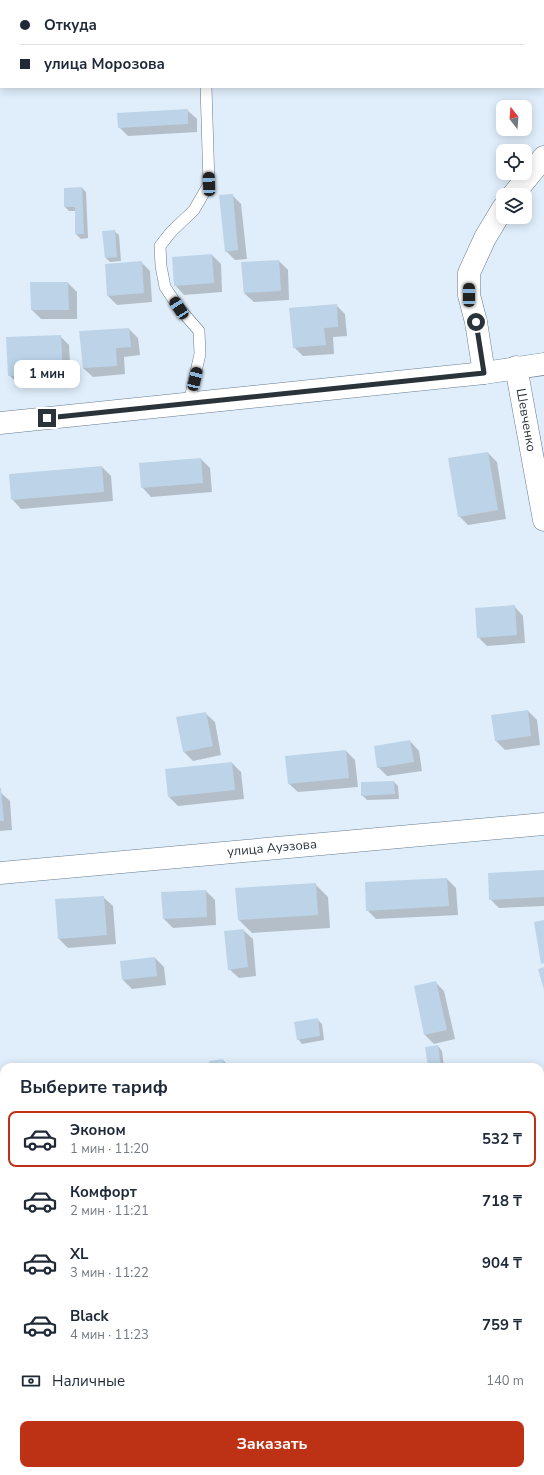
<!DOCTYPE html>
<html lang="ru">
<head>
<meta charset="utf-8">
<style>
  body { margin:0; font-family:"Nunito Sans",sans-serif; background:#f6f6f7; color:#1f2937; height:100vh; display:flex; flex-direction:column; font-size:15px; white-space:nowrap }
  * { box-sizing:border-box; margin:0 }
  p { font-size:13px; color:#747a83 }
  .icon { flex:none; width:22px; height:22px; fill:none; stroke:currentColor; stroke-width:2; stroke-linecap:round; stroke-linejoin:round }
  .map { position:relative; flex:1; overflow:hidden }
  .side { position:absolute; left:0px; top:1063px; width:544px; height:412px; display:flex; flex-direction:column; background:#fff; border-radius:12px 12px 0 0; box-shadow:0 2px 10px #0003 }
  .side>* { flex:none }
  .hud { position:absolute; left:0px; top:0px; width:544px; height:88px; box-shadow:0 2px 10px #0003; display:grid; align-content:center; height:88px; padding:0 20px; background:#fff }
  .needle { width:26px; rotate:343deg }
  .tools { position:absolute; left:496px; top:100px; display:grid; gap:8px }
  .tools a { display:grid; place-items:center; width:36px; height:36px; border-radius:8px; background:#fff; box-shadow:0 2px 10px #0003; font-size:20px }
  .end { position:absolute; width:18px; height:18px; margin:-9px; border:5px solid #2a333a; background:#fff; box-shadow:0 0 0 2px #fff }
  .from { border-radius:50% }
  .bubble { position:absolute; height:28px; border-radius:8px; background:#fff; box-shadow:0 2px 10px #0003; font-size:13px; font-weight:700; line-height:28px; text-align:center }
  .car { position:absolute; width:12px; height:24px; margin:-12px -6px; border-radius:5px; box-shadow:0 0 3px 1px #0007; background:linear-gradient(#222 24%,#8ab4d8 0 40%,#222 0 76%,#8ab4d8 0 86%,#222 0) }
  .hud b { display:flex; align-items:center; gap:14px; height:38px; font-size:15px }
  .hud b+b { border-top:1px solid #e0e1e3 }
  .hud i { width:10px; height:10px; background:#1f2937 }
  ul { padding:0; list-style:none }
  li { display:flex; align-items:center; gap:12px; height:56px; margin:0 8px 6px; padding:0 12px; border:2px solid transparent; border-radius:8px }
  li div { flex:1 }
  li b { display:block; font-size:15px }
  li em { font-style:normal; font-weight:700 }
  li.on { border-color:#bd3215 }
  li>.icon { width:36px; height:36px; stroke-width:1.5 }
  h2 { padding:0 20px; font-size:18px; line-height:48px }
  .pay { display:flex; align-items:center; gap:10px; height:44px; padding:0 20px; font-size:15px }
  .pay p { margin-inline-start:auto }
  .button { display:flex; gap:8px; margin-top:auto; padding:8px 20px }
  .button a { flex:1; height:46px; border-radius:8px; background:#bd3215; color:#fff; font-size:16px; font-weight:700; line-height:46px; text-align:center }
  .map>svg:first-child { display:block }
  .shadow { fill:#0003 }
  .building { fill:#bdd4e8 }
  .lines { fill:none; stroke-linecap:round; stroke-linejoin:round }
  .lane-casing { stroke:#677c8e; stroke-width:12 }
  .street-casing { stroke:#677c8e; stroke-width:23 }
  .lane { stroke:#fff; stroke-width:11 }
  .street { stroke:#fff; stroke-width:22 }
  .route { stroke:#2a333a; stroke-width:5 }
  .labels { text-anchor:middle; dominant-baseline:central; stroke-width:4; stroke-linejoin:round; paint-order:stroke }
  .street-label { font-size:13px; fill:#2a333a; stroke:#fff }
</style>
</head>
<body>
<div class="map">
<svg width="544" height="1475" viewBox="0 0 544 1475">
  <rect width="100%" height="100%" fill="#e0eefb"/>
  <g class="shadow">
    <path d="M0 0H39V1H1L0 14Z"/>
    <rect x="142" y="0" width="58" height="1"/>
    <path d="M187 110 197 119V132L128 136 119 127Z"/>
    <path d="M82 188 86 192 88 238 81 239 76 234V211H69L65 207Z"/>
    <path d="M232 195 241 204 247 259 235 260 226 251Z"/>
    <path d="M114 231 119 235 121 261 110 262 106 258Z"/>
    <path d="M212 255 221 264 222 292 184 295 175 285Z"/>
    <path d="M279 261 288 270 289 300 254 302 244 293 242 263Z"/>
    <path d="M141 262 150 271 152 302 117 305 108 296Z"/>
    <path d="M32 283H68L77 292V319H41L32 310Z"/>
    <path d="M336 305 345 314 347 336 333 337 334 354 303 356 294 347Z"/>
    <path d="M129 329 138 338 140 355 124 357 125 374 93 377 83 368Z"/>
    <path d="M60 336 69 345 71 382 18 384 9 375Z"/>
    <path d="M488 453 497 462 506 519 468 525 459 516Z"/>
    <path d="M201 459 210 468 212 492 151 497 142 487Z"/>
    <path d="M102 467 111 476 113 501 21 509 12 499Z"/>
    <path d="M514 606 523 616 525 643 487 646 478 637Z"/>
    <path d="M528 711 537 720 540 745 505 750 496 741Z"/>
    <path d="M205 713 215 722 221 755 193 761 184 752Z"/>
    <path d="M410 741 419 751 422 771 387 776 378 767Z"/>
    <path d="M346 751 355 760 358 787 298 792 288 783Z"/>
    <path d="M232 763 241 772 244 799 178 806 169 797Z"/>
    <path d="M394 782 398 786 399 799 367 800 362 795Z"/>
    <path d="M0 792 10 801 12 830 0 831Z"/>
    <path d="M544 871V906L499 908 490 899Z"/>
    <path d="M447 879 456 888 458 915 376 919 367 910Z"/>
    <path d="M315 884 328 897 330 928 252 933 239 920Z"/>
    <path d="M206 891 215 900 216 925 173 928 164 919Z"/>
    <path d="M103 897 113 906 116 944 68 948 59 939Z"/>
    <path d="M243 930 253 939 256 976 239 978 229 969Z"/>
    <path d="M155 958 164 967 166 985 132 989 123 980Z"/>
    <path d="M435 982 444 991 455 1039 434 1044 425 1035Z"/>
    <path d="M317 1019 322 1024 324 1040 302 1044 298 1039Z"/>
    <path d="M438 1046 442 1051 444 1067H429Z"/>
    <path d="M223 1060 230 1067H211Z"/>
    <path d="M4 1175V1221L0 1222V1176Z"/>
    <path d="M544 1197V1241H540V1198Z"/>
    <path d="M240 1471H277L279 1475H239Z"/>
    <path d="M367 1471H409L410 1475H368Z"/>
  </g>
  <g class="building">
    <path d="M188 109V124L118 128 117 113Z"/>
    <path d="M82 187 84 234H75V207H64V188Z"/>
    <path d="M233 194 238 250 225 252 219 195Z"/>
    <path d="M115 230 117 257 105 258 102 231Z"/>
    <path d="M212 254 214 283 174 286 172 257Z"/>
    <path d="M279 260 281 291 244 293 241 262Z"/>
    <path d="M142 261 144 293 107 296 105 264Z"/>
    <path d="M30 282H68L69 310H31Z"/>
    <path d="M337 304 338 327 324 328 326 345 293 348 289 308Z"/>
    <path d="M129 328 131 347 116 348 117 366 83 368 79 331Z"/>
    <path d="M61 335 63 373 8 376 6 337Z"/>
    <path d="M488 452 498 510 458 517 448 458Z"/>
    <path d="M201 458 203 483 141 488 139 463Z"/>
    <path d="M102 466 104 492 11 500 9 474Z"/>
    <path d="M515 605 517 635 477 638 475 608Z"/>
    <path d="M528 710 531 736 495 741 491 715Z"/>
    <path d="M206 712 213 746 183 752 176 717Z"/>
    <path d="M410 740 414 762 377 768 374 746Z"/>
    <path d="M346 750 349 778 288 784 285 756Z"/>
    <path d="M232 762 235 790 168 797 165 769Z"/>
    <path d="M394 781 395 794 361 796V782Z"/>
    <path d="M0 788H1L4 821H0Z"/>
    <path d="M544 870V897L489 900 488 873Z"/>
    <path d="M447 878 449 906 366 911 365 882Z"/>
    <path d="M316 883 318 915 238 920 235 888Z"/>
    <path d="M206 890 207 917 163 919 161 892Z"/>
    <path d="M104 896 107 935 58 939 55 899Z"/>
    <path d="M544 920V963L541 964 534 922Z"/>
    <path d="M244 929 248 967 228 970 224 931Z"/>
    <path d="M155 957 157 976 122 980 120 961Z"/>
    <path d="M544 967V990L538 969Z"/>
    <path d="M436 981 447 1030 424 1035 414 986Z"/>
    <path d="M318 1018 320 1036 297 1040 294 1022Z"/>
    <path d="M438 1045 441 1067H428L425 1047Z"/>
    <path d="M223 1059 225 1067H210L209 1061Z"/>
    <path d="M4 1174V1210L0 1211V1175Z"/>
    <path d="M544 1196V1230L540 1231V1197Z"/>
    <path d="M237 1471H272L273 1475H238Z"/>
  </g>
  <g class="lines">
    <g class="lane-casing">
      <g id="lane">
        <path d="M206 1V0"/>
        <path d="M189 403 200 354 199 331 179 308 165 287 161 266 160 246 171 232 194 210 209 184 206 87"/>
        <path d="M540 1359 544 1358"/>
        <path d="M41 1475 57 1471"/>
      </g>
    </g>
    <g class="street-casing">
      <g id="street">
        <path d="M513 195 544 157"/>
        <path d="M516 367 544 520"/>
        <path d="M484 373 476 322 469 295V273L485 238 503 208"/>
        <path d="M0 423 484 373 544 364"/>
        <path d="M0 873 544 824"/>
        <path d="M540 1126 544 1125"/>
        <path d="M0 1253 4 1252"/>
        <path d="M319 1471 320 1475"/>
      </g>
    </g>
    <use href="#lane" class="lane"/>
    <use href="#street" class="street"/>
  </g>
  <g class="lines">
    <path class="route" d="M47 418 484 373 476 322"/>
  </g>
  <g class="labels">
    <g class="street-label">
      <text transform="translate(526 420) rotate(80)">Шевченко</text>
      <text transform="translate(272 848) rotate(-5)">улица Ауэзова</text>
    </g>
  </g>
</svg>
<div class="tools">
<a><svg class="needle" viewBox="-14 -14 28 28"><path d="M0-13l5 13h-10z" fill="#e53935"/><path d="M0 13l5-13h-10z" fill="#747a83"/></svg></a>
<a><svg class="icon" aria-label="locate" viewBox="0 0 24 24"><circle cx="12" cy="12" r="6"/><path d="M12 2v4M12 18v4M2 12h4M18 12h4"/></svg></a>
<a><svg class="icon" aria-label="layers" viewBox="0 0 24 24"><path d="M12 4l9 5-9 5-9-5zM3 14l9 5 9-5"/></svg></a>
</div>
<i class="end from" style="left:476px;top:322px"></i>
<i class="end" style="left:47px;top:418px"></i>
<div class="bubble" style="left:14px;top:360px;width:66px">1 мин</div>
<i class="car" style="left:209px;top:184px;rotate:358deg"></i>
<i class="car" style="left:469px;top:295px;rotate:0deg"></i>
<i class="car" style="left:179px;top:308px;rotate:327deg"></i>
<i class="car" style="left:195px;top:379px;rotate:13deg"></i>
<div class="hud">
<b><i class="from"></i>Откуда</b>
<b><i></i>улица Морозова</b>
</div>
<section class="side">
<h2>Выберите тариф</h2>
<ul>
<li class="on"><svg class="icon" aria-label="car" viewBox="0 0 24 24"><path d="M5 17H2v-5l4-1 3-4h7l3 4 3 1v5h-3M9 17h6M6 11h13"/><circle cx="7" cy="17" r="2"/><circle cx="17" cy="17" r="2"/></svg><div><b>Эконом</b><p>1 мин · 11:20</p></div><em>532 ₸</em></li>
<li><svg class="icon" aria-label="car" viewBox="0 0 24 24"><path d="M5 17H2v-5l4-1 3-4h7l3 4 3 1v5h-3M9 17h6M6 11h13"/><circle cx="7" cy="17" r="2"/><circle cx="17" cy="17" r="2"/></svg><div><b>Комфорт</b><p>2 мин · 11:21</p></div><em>718 ₸</em></li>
<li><svg class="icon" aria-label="car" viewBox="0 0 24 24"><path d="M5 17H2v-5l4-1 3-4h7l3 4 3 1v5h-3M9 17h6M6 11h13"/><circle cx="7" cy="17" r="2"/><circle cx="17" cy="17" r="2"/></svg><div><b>XL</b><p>3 мин · 11:22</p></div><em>904 ₸</em></li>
<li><svg class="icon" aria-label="car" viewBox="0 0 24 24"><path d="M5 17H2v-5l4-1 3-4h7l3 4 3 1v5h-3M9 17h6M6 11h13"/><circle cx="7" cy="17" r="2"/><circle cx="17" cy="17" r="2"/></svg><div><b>Black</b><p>4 мин · 11:23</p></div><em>759 ₸</em></li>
</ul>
<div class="pay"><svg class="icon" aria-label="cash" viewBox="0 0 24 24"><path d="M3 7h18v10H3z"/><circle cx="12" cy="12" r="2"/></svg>Наличные<p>140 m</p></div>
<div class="button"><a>Заказать</a></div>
</section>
</div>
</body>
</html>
